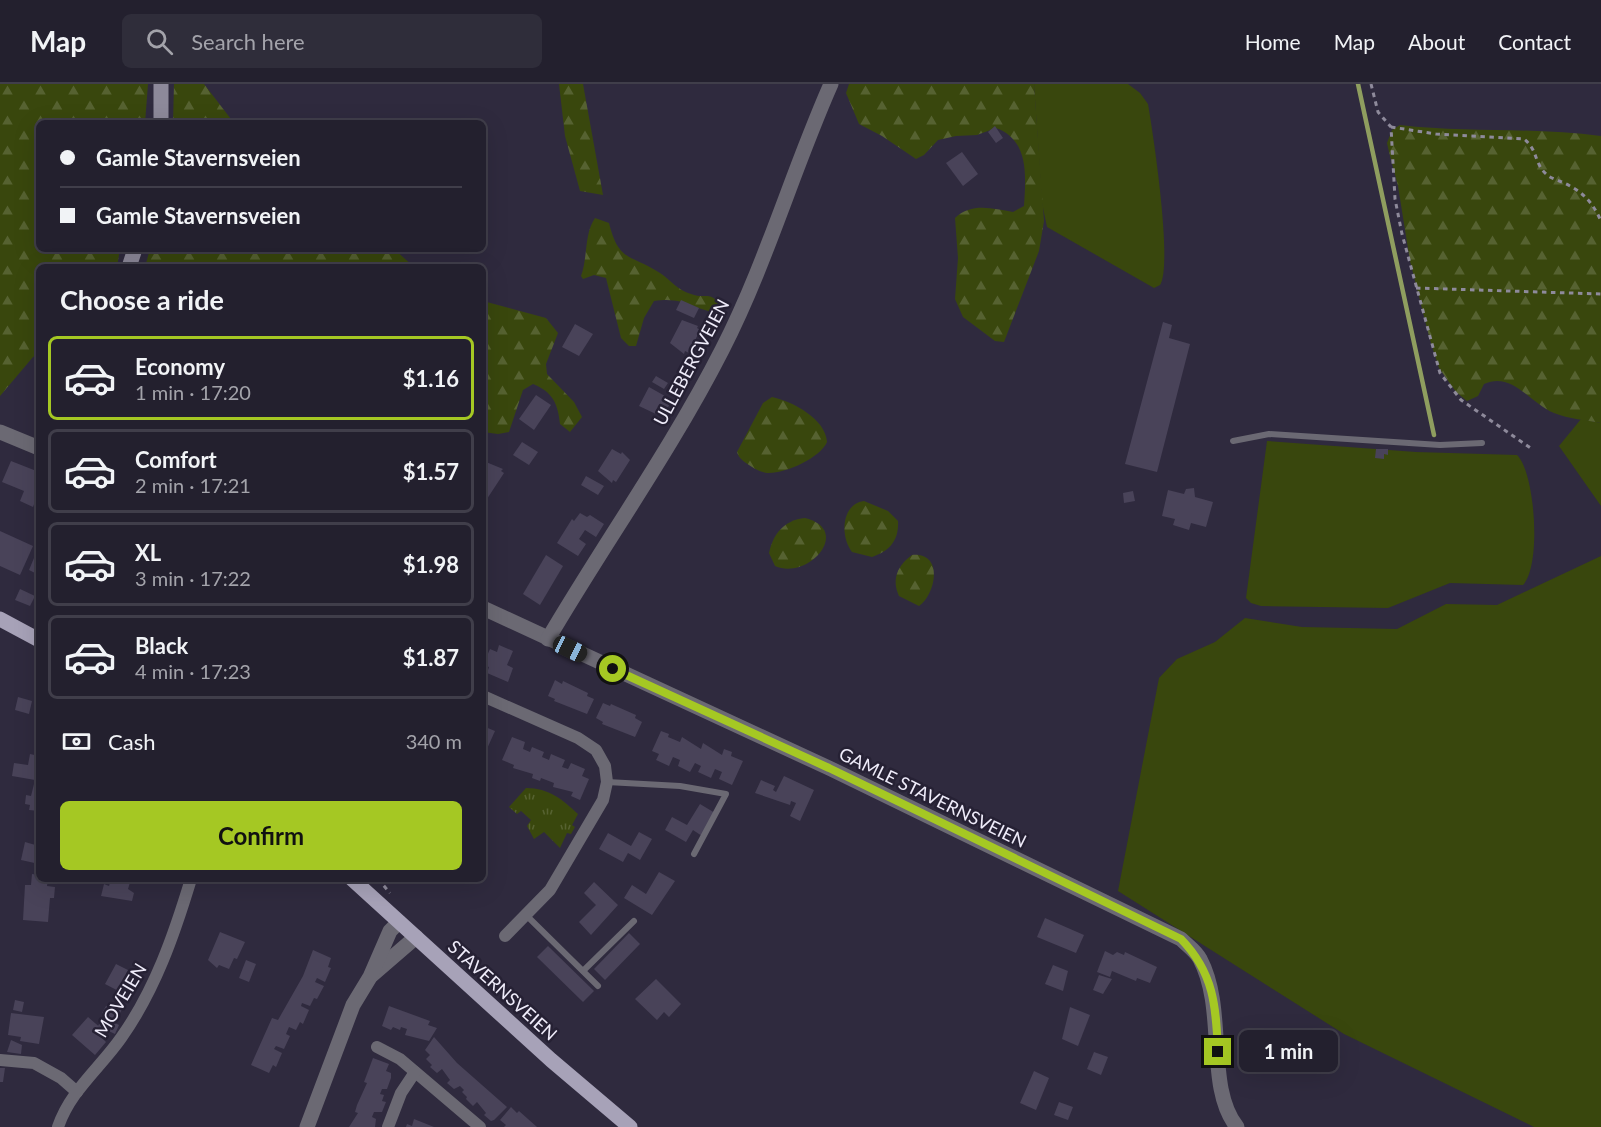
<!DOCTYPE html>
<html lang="en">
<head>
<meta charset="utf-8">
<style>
  body { margin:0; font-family:Lato,sans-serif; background:#2f2d3a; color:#f1f3f6; height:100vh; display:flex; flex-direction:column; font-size:22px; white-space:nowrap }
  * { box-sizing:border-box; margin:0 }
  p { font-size:20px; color:#a3a3aa }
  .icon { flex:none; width:33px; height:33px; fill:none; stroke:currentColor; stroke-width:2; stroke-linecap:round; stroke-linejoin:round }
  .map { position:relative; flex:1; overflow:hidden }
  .details { position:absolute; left:36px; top:180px; width:450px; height:618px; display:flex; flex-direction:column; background:#23202e; border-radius:9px; box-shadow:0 6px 24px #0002,0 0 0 2px #403e4a }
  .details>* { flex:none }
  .banner { position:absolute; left:36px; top:36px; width:450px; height:132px; border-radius:9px; box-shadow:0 6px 24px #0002,0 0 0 2px #403e4a; display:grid; align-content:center; height:132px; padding:0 24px; background:#23202e }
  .end { position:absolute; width:27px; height:27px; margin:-14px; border:8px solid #a5c823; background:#111; box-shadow:0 0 0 3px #111 }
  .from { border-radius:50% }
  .bubble { position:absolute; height:42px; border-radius:9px; background:#23202e; box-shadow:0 6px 24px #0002,0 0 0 2px #403e4a; font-size:20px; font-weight:700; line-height:42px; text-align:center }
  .car { position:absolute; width:18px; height:36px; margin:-18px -9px; border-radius:8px; box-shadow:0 0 4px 2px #0007; background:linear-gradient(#222 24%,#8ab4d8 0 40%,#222 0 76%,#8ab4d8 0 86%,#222 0) }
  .banner b { display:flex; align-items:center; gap:21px; height:57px; font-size:22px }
  .banner b+b { border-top:2px solid #403e4a }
  .banner i { width:15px; height:15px; background:#f1f3f6 }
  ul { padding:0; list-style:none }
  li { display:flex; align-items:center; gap:18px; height:84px; margin:0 12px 9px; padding:0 12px; border:3px solid #403e4a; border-radius:9px }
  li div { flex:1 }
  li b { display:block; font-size:22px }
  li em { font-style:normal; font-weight:700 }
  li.on { border-color:#a5c823 }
  li>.icon { width:54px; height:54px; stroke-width:1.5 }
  h2 { padding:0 24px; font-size:27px; line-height:72px }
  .pay { display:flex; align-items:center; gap:15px; height:66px; padding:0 24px; font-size:22px }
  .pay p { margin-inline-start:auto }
  .primary-button { display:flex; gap:12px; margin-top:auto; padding:12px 24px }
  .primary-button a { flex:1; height:69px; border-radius:9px; background:#a5c823; color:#111; font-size:24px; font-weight:700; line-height:69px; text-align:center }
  header { display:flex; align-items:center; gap:36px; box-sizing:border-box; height:84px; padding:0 30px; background:#23202e; border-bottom:2px solid #403e4a }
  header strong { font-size:28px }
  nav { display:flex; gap:33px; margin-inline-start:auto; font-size:21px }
  .search { width:420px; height:54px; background:#2f2d3a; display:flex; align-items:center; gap:15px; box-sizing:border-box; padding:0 21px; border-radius:9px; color:#a3a3aa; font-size:22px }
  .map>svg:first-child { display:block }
  .grass { fill:#39470d }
  .forest { fill:url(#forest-firs) }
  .park { fill:url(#park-tufts) }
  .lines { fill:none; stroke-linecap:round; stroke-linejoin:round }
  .stream { stroke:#8f9e5f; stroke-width:4.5 }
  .building { fill:#494359 }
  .path { stroke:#8e8a9b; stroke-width:3; stroke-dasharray:4.5 4.5; stroke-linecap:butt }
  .service { stroke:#6b6973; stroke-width:6 }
  .minor { stroke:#6b6973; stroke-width:12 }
  .tertiary { stroke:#6b6973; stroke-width:15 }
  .secondary { stroke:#8d899a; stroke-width:15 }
  .primary { stroke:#a7a2b8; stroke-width:15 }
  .route { stroke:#a5c823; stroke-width:8 }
  .labels { text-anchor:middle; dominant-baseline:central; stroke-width:5; stroke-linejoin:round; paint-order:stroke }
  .street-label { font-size:18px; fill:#efecfa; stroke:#262134 }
</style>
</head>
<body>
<header>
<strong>Map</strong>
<div class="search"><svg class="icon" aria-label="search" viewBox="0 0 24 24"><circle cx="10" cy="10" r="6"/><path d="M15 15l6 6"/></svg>Search here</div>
<nav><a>Home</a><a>Map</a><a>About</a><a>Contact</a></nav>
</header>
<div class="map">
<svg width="1601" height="1043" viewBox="0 0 1601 1043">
  <defs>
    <pattern id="forest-firs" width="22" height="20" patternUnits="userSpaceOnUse" patternTransform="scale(1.5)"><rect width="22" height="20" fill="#39470d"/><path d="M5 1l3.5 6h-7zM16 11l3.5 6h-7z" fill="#566231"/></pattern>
    <pattern id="park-tufts" width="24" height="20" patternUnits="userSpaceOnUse" patternTransform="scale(1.5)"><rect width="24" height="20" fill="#39470d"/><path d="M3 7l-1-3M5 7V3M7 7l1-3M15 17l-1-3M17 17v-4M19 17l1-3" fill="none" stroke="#566231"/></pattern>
  </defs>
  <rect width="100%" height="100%" fill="#2f2a3e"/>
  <g class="grass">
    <path d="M1034 0H1128L1140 9 1148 20C1153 49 1173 181 1160 201L1154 204 1047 143 1042 119Z"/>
    <path d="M1581 335 1601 339V422L1559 362Z"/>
    <path d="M1267 357 1416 368 1517 371C1535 388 1542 481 1523 501L1450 499 1388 524 1261 522 1251 519 1246 514Z"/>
    <path d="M1601 472V1043H1534L1344 950 1118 807 1159 594 1177 575 1215 558 1245 534 1302 543 1397 545 1446 520 1497 521Z"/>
  </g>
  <g class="forest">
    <path d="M0 0H148L145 39H39V165H120L117 183H39V270L33 273 0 312Z"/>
    <path d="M174 0H204L234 39H173Z"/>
    <path d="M559 0H583L603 111 580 107 565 52Z"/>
    <path d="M849 0H1034L1044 137 1039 167 1004 258 995 257 963 233 955 215 958 174 955 134C972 118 993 125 1013 128L1024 122C1026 91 1029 56 996 44L977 51 956 52 938 56 924 71 916 75 882 52 859 40 846 9Z"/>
    <path d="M1400 41C1467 49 1535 43 1601 52V339C1586 336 1569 335 1554 329 1530 319 1512 287 1484 300L1478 312 1467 317 1456 308 1439 284 1430 256 1410 177 1398 102 1389 68 1387 59 1392 46Z"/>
    <path d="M595 134 609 139C619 179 631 170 660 189 671 196 677 206 691 210 706 216 709 205 723 224L721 229C694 227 686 212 654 217L644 234 636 262H629L621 254 606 194 594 191 583 195 581 192C588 173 584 150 595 134Z"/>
    <path d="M150 165H394L414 183H145Z"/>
    <path d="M483 217 546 234 558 249 546 280 547 290 574 318 582 333 570 348 560 340C558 320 553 308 533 300L523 306 509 348 498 350 483 348Z"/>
    <path d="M772 313C792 317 826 335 827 358 820 374 785 390 767 389 759 388 752 383 746 379 741 375 739 374 737 368L763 319Z"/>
    <path d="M864 417 888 427 898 437C899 456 890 467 872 473L852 468C840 453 841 420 864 417Z"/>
    <path d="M805 434C853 446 808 497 775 482L769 469C773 450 784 436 805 434Z"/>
    <path d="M912 471C944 468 936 510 919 522L899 512C891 495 898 481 912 471Z"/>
  </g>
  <path class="park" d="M526 704C549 704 563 716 578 730L572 741 575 743 571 750 567 749 560 764 544 748 534 755 527 742 531 736 521 727 517 730 509 723Z"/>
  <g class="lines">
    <path class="stream" d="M1358 0 1434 351"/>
  </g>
  <g class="building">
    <path d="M995 42 1003 54 996 59 988 48Z"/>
    <path d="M962 68 978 90 963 102 946 79Z"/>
    <path d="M681 216 699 224 694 234 676 226Z"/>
    <path d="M682 236 698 242 697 244 700 246 689 269 685 267 684 270 670 259Z"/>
    <path d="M1163 238 1172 241 1169 254 1190 260 1157 388 1125 380Z"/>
    <path d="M575 240 593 250 579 272 562 263Z"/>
    <path d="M656 292 668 299 664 305 652 298Z"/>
    <path d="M649 303 672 316 666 327 661 324 658 331 639 322Z"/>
    <path d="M536 311 551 321 534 346 519 335Z"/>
    <path d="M522 358 538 368 529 381 513 371Z"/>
    <path d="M612 365 621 370 622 368 630 376 616 398 613 396 612 399 598 387Z"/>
    <path d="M1376 365H1388V371L1384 370V375L1375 374Z"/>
    <path d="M11 377 39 388V407L33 423 20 417 24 407 2 398Z"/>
    <path d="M486 378 503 385 501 387 504 389 483 421V384Z"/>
    <path d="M586 392 604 402 598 411 581 401Z"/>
    <path d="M1194 404 1195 413 1213 418 1206 443 1191 439 1189 446 1173 441 1175 435 1162 432 1168 406 1184 410 1186 405Z"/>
    <path d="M1133 407 1135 417 1124 419 1123 409Z"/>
    <path d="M580 429 587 433 590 431 604 440 596 453 585 446 579 455 586 460 578 472 557 459 572 435 574 437Z"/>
    <path d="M0 447 33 462 20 491 0 482Z"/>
    <path d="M39 462V491L29 486Z"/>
    <path d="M546 471 563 482 540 521 523 510Z"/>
    <path d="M20 505 35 512 30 522 15 516Z"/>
    <path d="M499 561 513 567 507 581 513 584 508 598 487 589 489 583 483 581 490 565 497 568Z"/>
    <path d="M555 596 562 600 563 597 588 609 587 612 594 615 587 630 554 617 555 615 548 612Z"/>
    <path d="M18 613 32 617 29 630 15 626Z"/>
    <path d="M603 619 610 622 611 620 636 631 635 634 642 638 635 653 602 640 603 638 596 634Z"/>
    <path d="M483 642 495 647 486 667 483 666Z"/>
    <path d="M661 647 669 650 668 653 680 658 682 653 701 665 703 659 722 671 724 665 732 668 731 672 743 677 732 701 719 695 722 688 715 685 711 694 698 688 701 682 695 679 690 688 678 682 680 676 673 673 669 682 656 676 659 670 652 667Z"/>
    <path d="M512 653 525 658 523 665 530 668 532 663 544 668 542 673 549 676 551 670 565 676 562 683 568 685 571 679 585 685 582 692 589 695 580 716 571 712 573 708 553 703 554 699 541 694 540 697 532 694 533 690 513 684 514 681 502 676Z"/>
    <path d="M30 670 39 672V727L29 726 30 721 25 720 26 711 31 712 35 696 12 692 14 679 28 681Z"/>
    <path d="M784 692 814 706 800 737 790 732 796 719 791 717 790 721 755 709 761 696 775 702 773 706 776 708Z"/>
    <path d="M700 720 715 729 702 752 693 746 686 758 665 746 672 733 687 741Z"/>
    <path d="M639 748 652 755 640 776 628 769 623 778 599 765 608 749 631 762Z"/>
    <path d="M25 758 39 762V780L21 776Z"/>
    <path d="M659 788 675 797 652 831 624 814 632 801 646 810Z"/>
    <path d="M32 790 39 791V795H48L47 802 55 803 54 814H50L48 838 23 836 25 801H31Z"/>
    <path d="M111 795H131L128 805 134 809 132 817 101 812 104 800 109 802Z"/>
    <path d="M594 798 618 821 591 851 579 838 596 821 584 809Z"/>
    <path d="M1045 834 1084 851 1076 869 1037 853Z"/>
    <path d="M220 848 245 858 237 875 234 874 229 885 219 881 217 884 208 876Z"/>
    <path d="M629 849 640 860 605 896 594 885Z"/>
    <path d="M548 862 594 907 583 918 537 873Z"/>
    <path d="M313 866 331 874 328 883 331 884 325 898 317 894 315 898 324 902 317 915 314 914 310 922 302 919 301 922 309 926 303 940 300 938 296 946 289 943 286 950 290 952 284 965 276 962 274 965 282 969 276 983 273 981 269 989 251 981 272 934 278 936 303 892Z"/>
    <path d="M1105 867 1113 871 1117 868 1124 871 1125 868 1157 883 1150 899 1137 894 1136 897 1112 887 1110 893 1097 888Z"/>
    <path d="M246 876 256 880 249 898 239 894Z"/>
    <path d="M116 880 128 886 126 890 141 894 132 914 105 900Z"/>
    <path d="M1053 881 1068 887 1063 907 1045 900Z"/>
    <path d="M1099 891 1112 895 1103 910 1093 906Z"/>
    <path d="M656 895 681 920 669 933 664 928 657 936 635 915Z"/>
    <path d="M15 916 24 918 22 928 13 926Z"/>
    <path d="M106 922 114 926 116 922 122 925 116 937 102 929Z"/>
    <path d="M389 922 430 937 428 941 437 944 429 957 405 951 407 945 401 943 400 946 393 943 391 946 382 942Z"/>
    <path d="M1070 923 1090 931 1078 962 1062 955Z"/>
    <path d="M11 929 44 933 39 960 20 957 21 953 8 951Z"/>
    <path d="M88 933 103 946 99 951 106 958 95 971 72 951Z"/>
    <path d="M103 933 119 941 115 950 98 942Z"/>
    <path d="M434 953 457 979 507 1023 494 1036 491 1037 484 1031 486 1029 477 1018 473 1022 466 1015 467 1013 462 1008 464 1006 460 1002 454 1005 447 999 450 996 442 985 437 989 430 983 432 981 426 975 430 971 425 966Z"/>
    <path d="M11 956 22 961 21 970 7 968Z"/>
    <path d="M1094 968 1108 973 1101 991 1087 985Z"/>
    <path d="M373 974 389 980 386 987 391 989V994L387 1005H382L380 1010 384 1011 382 1017 386 1018 382 1028H374L372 1033 376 1035 375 1043H349L358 1029 355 1028 357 1021 367 999 364 998Z"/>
    <path d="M0 984H5L3 998H0Z"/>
    <path d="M1034 987 1049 994 1036 1026 1020 1019Z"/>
    <path d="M1059 1018 1073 1023 1068 1036 1054 1031Z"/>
    <path d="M511 1023 517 1029 519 1027 537 1043H504L506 1041 500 1036Z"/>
    <path d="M414 1035 434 1043H406L407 1040 412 1042Z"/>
  </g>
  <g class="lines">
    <g class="path">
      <path d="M1371 0 1378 28 1391 43 1395 115 1402 150 1440 289 1461 316 1532 365"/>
      <path d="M1391 43 1436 50 1524 55C1538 66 1534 79 1546 90 1550 94 1557 96 1562 98 1582 107 1592 117 1601 137"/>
      <path d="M1416 204 1601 210"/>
      <path d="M378 795 390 809"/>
    </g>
    <g class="service">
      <path d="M1233 357 1269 350 1440 361 1482 359"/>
      <path d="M607 698 680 702 726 710 694 770"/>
      <path d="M526 831 598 902"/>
      <path d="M583 887 634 837"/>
    </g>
    <g class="minor">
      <path d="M483 612 578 654 596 666 605 682 607 698 603 716 550 806 505 852"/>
      <path d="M377 963 400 975 480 1043"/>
      <path d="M0 976 34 979 61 994 77 1008"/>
      <path d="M58 1043C70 1007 100 984 121 954 155 906 174 851 191 795"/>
      <path d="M388 1043 401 1009 415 988"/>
    </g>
    <g class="tertiary">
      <path d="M0 348 39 364"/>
      <path d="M483 524 829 684 1181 855C1187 861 1196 867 1200 875 1227 926 1205 1003 1237 1043"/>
      <path d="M548 555C605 458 671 366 722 266 766 180 792 88 831 0"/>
      <path d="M372 891 416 853"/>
      <path d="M307 1043 353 921 370 893 390 847 399 838"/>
    </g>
    <g class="secondary">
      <path d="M161 0V39"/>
      <path d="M129 183 135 165"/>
    </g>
    <g class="primary">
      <path d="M0 535 39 556"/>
      <path d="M352 795 551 976 630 1043"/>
    </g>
  </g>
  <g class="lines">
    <path class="route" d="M613 585 829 684 1181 855C1214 889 1216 922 1218 968"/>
  </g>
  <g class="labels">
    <g class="street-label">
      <text transform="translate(691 278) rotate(-62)">ULLEBERGVEIEN</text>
      <text transform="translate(933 713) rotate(26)">GAMLE STAVERNSVEIEN</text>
      <text transform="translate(503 906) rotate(42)">STAVERNSVEIEN</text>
      <text transform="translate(120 916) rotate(-59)">MOVEIEN</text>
    </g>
  </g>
</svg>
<i class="end from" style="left:613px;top:585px"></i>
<i class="end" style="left:1218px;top:968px"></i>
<div class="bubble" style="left:1239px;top:946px;width:99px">1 min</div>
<i class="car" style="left:570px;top:565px;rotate:115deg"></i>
<div class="banner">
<b><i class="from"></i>Gamle Stavernsveien</b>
<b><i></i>Gamle Stavernsveien</b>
</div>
<section class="details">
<h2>Choose a ride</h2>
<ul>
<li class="on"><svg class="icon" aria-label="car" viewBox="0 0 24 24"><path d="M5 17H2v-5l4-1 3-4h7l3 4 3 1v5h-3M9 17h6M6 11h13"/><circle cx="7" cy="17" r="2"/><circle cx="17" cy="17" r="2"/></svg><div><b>Economy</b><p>1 min · 17:20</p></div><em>$1.16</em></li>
<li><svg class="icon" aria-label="car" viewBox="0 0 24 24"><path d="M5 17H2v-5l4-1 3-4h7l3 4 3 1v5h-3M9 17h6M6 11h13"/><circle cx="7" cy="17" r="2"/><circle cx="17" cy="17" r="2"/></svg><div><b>Comfort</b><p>2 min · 17:21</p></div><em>$1.57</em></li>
<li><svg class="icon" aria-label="car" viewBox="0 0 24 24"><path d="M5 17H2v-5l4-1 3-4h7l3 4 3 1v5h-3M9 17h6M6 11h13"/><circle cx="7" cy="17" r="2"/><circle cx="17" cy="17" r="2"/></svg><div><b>XL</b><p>3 min · 17:22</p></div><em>$1.98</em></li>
<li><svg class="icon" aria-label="car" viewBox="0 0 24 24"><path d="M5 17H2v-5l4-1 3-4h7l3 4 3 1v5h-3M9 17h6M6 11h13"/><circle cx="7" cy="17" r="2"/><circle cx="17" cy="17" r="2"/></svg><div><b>Black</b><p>4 min · 17:23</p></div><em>$1.87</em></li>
</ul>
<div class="pay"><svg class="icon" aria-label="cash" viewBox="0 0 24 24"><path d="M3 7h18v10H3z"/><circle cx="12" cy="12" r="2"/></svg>Cash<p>340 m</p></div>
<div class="primary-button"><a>Confirm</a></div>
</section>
</div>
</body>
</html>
